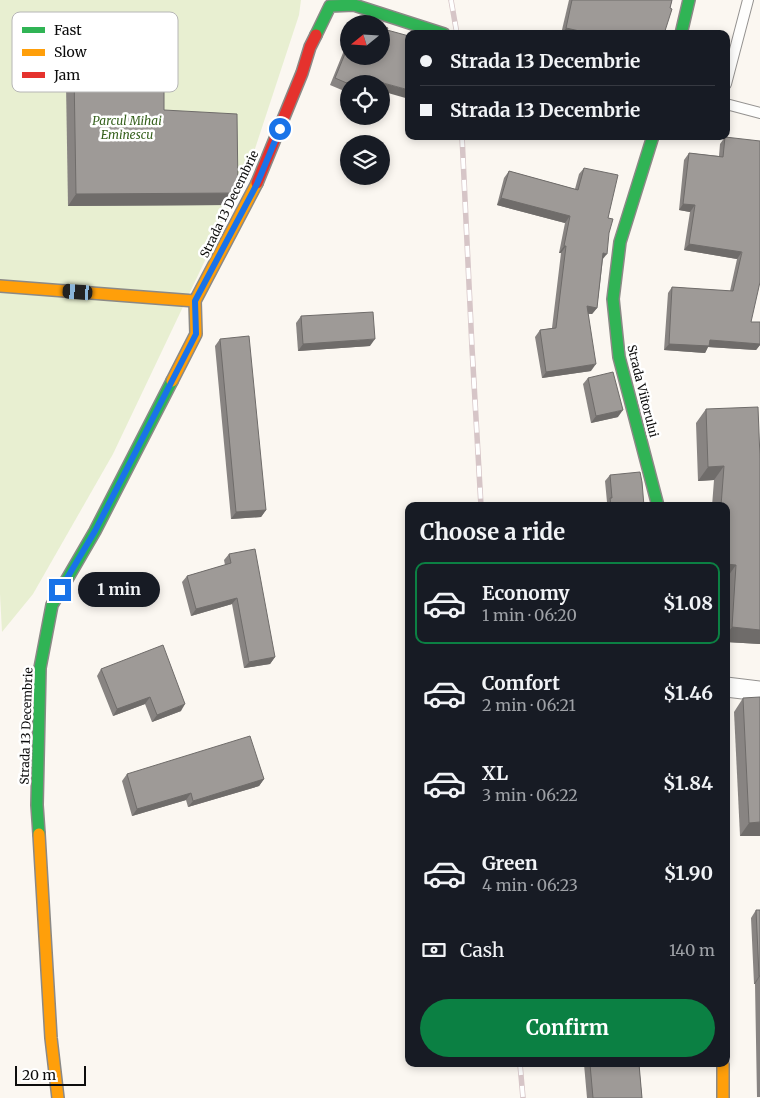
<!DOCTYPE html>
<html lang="en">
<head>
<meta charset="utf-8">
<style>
  body { margin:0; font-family:Merriweather,serif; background:#20242c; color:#f1f3f6; height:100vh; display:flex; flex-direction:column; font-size:19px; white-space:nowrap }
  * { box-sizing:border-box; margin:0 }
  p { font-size:16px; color:#9ea1a6 }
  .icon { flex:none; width:28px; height:28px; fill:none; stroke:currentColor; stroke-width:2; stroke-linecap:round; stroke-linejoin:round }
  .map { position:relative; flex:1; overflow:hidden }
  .sheet { position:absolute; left:405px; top:502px; width:325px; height:565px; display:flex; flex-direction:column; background:#171b24; border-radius:10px; box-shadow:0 2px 8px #0003 }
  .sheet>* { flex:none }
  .guide { position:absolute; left:405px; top:30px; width:325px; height:110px; border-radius:10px; box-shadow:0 2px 8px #0003; display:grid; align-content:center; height:110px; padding:0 15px; background:#171b24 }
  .needle { width:32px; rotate:252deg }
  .controls { position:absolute; left:340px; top:15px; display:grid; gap:10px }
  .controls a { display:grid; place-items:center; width:50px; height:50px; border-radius:50%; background:#171b24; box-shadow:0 2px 8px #0003; font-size:25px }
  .scale { position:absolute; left:15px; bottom:12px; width:71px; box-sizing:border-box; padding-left:5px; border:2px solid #0d0d0d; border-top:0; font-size:14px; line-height:18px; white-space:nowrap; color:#0d0d0d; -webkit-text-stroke:4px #fff; paint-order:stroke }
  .end { position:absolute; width:22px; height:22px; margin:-11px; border:6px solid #1a73e8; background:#fff; box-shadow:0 0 0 2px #fff }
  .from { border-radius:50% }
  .bubble { position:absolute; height:35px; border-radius:18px; background:#171b24; box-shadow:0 2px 8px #0003; font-size:16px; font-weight:700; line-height:35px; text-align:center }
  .car { position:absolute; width:15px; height:30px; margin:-15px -8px; border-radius:6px; box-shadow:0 0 4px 1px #0007; background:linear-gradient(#222 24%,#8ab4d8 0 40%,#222 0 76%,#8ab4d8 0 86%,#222 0) }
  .guide b { display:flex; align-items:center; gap:18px; height:48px; font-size:19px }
  .guide b+b { border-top:1px solid #363941 }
  .guide i { width:12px; height:12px; background:#f1f3f6 }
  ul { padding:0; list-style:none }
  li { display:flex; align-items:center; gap:15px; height:82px; margin:0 10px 8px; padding:0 5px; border:2px solid transparent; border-radius:10px }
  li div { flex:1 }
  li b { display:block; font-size:19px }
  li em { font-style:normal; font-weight:700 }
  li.selected { border-color:#0b8043 }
  li>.icon { width:45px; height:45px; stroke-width:1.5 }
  h2 { padding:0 15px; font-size:22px; line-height:60px }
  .pay { display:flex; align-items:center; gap:12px; height:55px; padding:0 15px; font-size:19px }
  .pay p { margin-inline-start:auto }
  .button { display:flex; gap:10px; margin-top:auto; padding:10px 15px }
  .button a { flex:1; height:58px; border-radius:30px; background:#0b8043; color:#fff; font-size:20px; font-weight:700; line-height:58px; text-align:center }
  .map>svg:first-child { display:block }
  .green { fill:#e8efd1 }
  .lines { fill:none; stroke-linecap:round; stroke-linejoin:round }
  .lane-casing { stroke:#949290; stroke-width:12 }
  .street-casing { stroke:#949290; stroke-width:21 }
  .fast-casing { stroke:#8b8986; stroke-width:14 }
  .slow-casing { stroke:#8b8986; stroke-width:14 }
  .jam-casing { stroke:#8b8986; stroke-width:14 }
  .lane { stroke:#fefefd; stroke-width:10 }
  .street { stroke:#fefefd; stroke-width:19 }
  .fast { stroke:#30b455; stroke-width:11 }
  .slow { stroke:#ff9f0a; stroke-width:11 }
  .jam { stroke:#e5322d; stroke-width:11 }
  .rail-casing { stroke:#d6c5c7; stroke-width:5.5 }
  .rail { stroke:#fff; stroke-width:4; stroke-dasharray:11; stroke-linecap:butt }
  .wall { fill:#888482 }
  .shaded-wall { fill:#6f6c6a }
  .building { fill:#9e9a97; stroke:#6f6c6a }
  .route { stroke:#1a73e8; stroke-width:6 }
  .labels { text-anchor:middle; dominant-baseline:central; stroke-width:5; stroke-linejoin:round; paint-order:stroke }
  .park-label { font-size:12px; font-style:italic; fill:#38631f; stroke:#fff }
  .street-label { font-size:12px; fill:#0d0d0d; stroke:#fff }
  .key { fill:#fff; stroke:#b6b6b6; stroke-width:1 }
  .key-label { font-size:14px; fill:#0d0d0d }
</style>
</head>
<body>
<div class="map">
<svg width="760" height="1098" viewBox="0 0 760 1098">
  <rect width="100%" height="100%" fill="#fbf7f1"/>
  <path class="green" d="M0 0H301L299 15 248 170 113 454 33 594 2 632 0 594Z"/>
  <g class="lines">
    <g class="lane-casing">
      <g id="lane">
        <path d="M726 84 748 0"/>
        <path d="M726 104 760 113"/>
      </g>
    </g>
    <g class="street-casing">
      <path id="street" d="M726 687 760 691"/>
    </g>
    <g class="fast-casing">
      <g id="fast">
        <path d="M681 34 689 0"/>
        <path d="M316 35 330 6 354 5 444 34"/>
        <path d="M653 136 620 242 613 299 619 357 658 506"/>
        <path d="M39 834 37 805 40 668 52 605 95 531 172 381"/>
      </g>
    </g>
    <g class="slow-casing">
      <g id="slow">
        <path d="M0 286 195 301 257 183"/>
        <path d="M172 381 196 334 195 301"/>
        <path d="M39 834 51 1038 58 1098"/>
        <path d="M723 1064V1098"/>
      </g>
    </g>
    <g class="jam-casing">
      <path id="jam" d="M257 183 302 73 310 47 316 35"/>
    </g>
    <use href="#lane" class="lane"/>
    <use href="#street" class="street"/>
    <use href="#fast" class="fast"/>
    <use href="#slow" class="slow"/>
    <use href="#jam" class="jam"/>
    <g class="rail-casing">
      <g id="rail">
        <path d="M451 0 457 34"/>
        <path d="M462 136 472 348 481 506"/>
        <path d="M520 1064 523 1098"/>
      </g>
    </g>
    <use href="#rail" class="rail"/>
  </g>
  <g class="wall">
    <path d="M569 0H672L664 34H561Z"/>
    <path d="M387 30 381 84H349V93L330 85 349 38V56Z"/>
    <path d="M74 72 164 110 228 205 68 206 66 84Z"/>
    <path d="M725 137 751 322H760V345L756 350 708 347 705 353 664 350 668 293 672 287 730 291 737 259 684 250 690 212 679 210 684 160 689 153 719 156 720 144Z"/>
    <path d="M584 168 608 218 597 308 592 314H588L591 371 542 378 535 337 540 330 552 328 561 253H559L565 223 497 205 504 178 509 171 575 189 579 174Z"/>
    <path d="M301 316 370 346 298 351 296 323Z"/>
    <path d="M220 339 266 510 261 517 231 519 215 346Z"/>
    <path d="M588 378 618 417 591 423 583 384Z"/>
    <path d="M706 409 760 458V644L726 642V506H712L714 480 698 481 696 423Z"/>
    <path d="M610 475 644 506H605V505L607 502 605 481Z"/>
    <path d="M229 554 275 657 270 664 244 668 232 604 191 616 182 582 187 576 225 565 224 560Z"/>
    <path d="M101 669 181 711 152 722 145 704 113 716 97 676Z"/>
    <path d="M743 698 760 836H740L734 712Z"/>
    <path d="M127 774 264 779 259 786 188 807 186 800 132 816 122 781Z"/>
    <path d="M756 910H760V1097H757L755 984H754L751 918Z"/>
    <path d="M584 1064H639L642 1098H587Z"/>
  </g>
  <g class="shaded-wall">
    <path d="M566 28 593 34H562Z"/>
    <path d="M361 77 409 90V99L381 91V84H356Z"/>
    <path d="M237 193 228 205 68 206 76 194Z"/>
    <path d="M501 198 570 216 565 223 497 205Z"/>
    <path d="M683 204 695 205 690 212 679 210Z"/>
    <path d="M689 244 742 252 737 259 684 250Z"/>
    <path d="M564 246H566L561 253H559Z"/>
    <path d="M603 253 607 254 602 260Z"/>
    <path d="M587 306 597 308 592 314 582 313Z"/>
    <path d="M375 339 370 346 298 351 303 344Z"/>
    <path d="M710 340 760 344V345L756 350 708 347 705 353 664 350 669 344Z"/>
    <path d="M596 364 591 371 542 378 546 372Z"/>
    <path d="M623 410 618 417 591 423 596 416Z"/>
    <path d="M724 466 714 480 698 481 708 467Z"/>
    <path d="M266 510 261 517 231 519 236 512Z"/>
    <path d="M726 564 736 565 726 579Z"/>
    <path d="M237 598 232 604 191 616 196 609Z"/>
    <path d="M732 627 760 630V644L726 642V635Z"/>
    <path d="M275 657 270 664 244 668 249 662Z"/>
    <path d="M150 697 145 704 113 716 117 709Z"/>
    <path d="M185 704 181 711 152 722 157 715Z"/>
    <path d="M264 779 259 786 188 807 193 801Z"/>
    <path d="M191 793 186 800 132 816 137 809Z"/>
    <path d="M760 822V836H740L749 823Z"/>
    <path d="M759 976H760L755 984H754Z"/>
  </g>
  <g class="building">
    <path d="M572 0H672L670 8 672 9 664 34H593L566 28Z"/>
    <path d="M359 17 378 24H357Z"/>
    <path d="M381 25 388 28 387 30 409 36V90L361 77 358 84H349L335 78 349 44V56H381Z"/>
    <path d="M164 71V110L237 114 238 191 237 193 76 194 74 72Z"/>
    <path d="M725 137 760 141V282L751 322H760V344L710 340 709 346 669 344 672 287 733 291 742 252 689 244 695 205 683 204 689 153 723 157Z"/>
    <path d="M584 168 618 175 608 218 613 219 609 233 607 254 603 253 597 308 587 306 596 364 546 372 540 330 556 328 566 246H564L570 216 501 198 509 171 578 190Z"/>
    <path d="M373 312 375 339 303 344 301 316Z"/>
    <path d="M249 336 266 510 236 512 220 339Z"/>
    <path d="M613 372 623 410 596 416 588 378Z"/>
    <path d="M758 407 760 458V630L732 627 736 565 726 564V506H721L724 466 708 467 706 409Z"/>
    <path d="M640 472 642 482 644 506H611L610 498H612L610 475Z"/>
    <path d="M255 549 275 657 249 662 237 598 196 609 187 576 231 563 229 554Z"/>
    <path d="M163 645 185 704 157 715 150 697 117 709 101 669Z"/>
    <path d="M760 697V822L749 823 743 698Z"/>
    <path d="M250 736 264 779 193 801 191 793 137 809 127 774Z"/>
    <path d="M756 910H760V976H759Z"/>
    <path d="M590 1064H639L642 1098H593Z"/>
  </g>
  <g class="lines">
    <path class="route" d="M60 590 95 531 196 334 195 301 257 184 280 129"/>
  </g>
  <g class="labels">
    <g class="park-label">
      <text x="127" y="120">Parcul Mihai<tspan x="127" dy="14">Eminescu</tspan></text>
    </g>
    <g class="street-label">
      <text transform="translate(229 204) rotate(-64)">Strada 13 Decembrie</text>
      <text transform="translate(643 391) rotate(76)">Strada Viitorului</text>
      <text transform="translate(26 726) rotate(-88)">Strada 13 Decembrie</text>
    </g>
  </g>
  <rect x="12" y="12" width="166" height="80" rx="8" class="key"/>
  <rect x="22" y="27" width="23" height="6" fill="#30b455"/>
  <rect x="22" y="49" width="23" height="7" fill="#ff9f0a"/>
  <rect x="22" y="72" width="23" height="6" fill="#e5322d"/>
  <g class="key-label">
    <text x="54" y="35">Fast</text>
    <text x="54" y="57">Slow</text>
    <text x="54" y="80">Jam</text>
  </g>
</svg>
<div class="controls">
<a><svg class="needle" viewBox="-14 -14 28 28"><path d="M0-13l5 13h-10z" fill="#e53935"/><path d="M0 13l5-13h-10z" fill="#9ea1a6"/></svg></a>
<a><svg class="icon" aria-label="locate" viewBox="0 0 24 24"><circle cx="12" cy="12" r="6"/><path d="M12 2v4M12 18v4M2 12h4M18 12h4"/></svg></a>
<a><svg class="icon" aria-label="layers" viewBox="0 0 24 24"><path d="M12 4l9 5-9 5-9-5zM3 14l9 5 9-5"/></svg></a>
</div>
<div class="scale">20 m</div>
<i class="end from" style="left:280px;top:129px"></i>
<i class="end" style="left:60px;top:590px"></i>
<div class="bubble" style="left:78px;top:572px;width:82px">1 min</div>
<i class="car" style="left:78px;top:292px;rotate:274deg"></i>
<div class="guide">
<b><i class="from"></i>Strada 13 Decembrie</b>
<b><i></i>Strada 13 Decembrie</b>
</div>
<section class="sheet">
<h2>Choose a ride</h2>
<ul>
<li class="selected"><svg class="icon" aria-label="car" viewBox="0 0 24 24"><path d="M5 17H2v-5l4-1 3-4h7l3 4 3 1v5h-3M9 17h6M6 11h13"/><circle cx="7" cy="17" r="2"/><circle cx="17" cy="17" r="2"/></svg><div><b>Economy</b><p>1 min · 06:20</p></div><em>$1.08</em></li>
<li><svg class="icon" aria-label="car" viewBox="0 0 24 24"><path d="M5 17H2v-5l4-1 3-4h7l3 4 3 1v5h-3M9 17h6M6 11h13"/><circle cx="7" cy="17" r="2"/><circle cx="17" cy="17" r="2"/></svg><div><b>Comfort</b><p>2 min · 06:21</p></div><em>$1.46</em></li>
<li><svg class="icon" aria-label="car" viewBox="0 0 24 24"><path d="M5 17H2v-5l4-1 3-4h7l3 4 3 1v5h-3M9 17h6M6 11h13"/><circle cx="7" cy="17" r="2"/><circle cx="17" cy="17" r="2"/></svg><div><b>XL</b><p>3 min · 06:22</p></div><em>$1.84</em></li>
<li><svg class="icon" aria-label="car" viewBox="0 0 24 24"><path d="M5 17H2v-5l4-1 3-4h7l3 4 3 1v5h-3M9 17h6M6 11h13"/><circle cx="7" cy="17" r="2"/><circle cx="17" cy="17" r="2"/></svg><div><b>Green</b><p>4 min · 06:23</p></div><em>$1.90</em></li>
</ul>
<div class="pay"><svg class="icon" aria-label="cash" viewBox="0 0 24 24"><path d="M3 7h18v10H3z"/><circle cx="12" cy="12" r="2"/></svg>Cash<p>140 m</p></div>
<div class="button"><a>Confirm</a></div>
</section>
</div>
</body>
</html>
